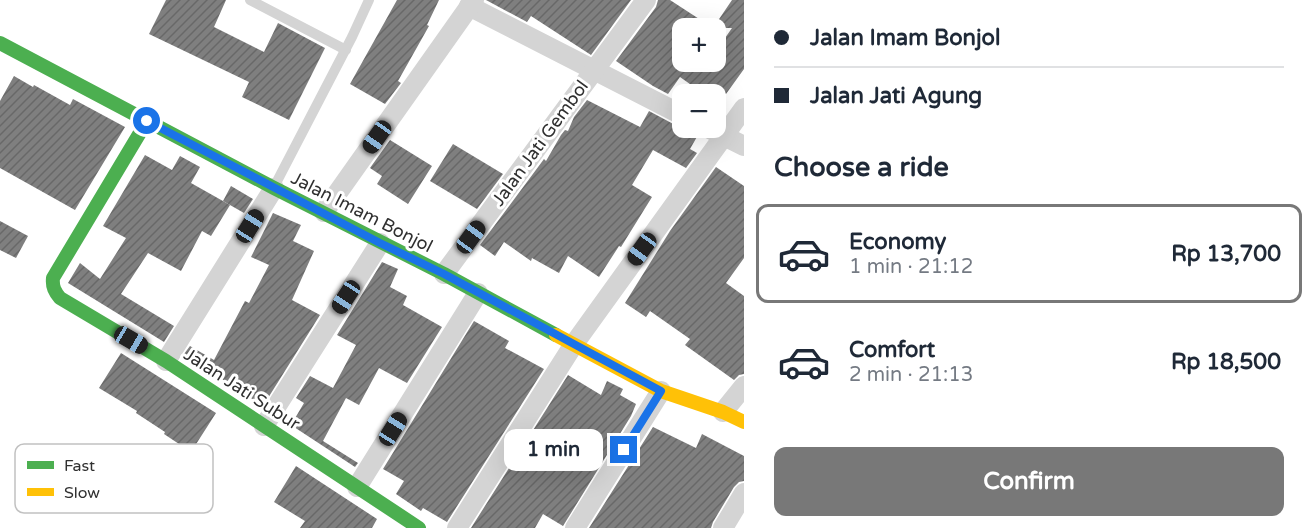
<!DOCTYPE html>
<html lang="en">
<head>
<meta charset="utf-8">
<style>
  body { margin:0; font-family:"Varela Round",sans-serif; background:#f6f6f7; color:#1f2937; height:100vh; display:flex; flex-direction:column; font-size:22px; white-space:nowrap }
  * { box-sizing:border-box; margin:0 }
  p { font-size:20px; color:#747a83 }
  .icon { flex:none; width:33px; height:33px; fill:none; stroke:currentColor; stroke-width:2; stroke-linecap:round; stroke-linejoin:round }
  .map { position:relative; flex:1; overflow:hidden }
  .side { display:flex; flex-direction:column; background:#fff; width:570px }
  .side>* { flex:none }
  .top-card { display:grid; align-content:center; height:132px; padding:0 30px; background:#fff }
  .controls { position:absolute; left:672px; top:18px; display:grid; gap:12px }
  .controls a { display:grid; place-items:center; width:54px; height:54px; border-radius:12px; background:#fff; box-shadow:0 6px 24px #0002; font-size:30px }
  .end { position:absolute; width:27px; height:27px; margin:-14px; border:8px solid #1a73e8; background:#fff; box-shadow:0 0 0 3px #fff }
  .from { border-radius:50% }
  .bubble { position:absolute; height:42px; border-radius:12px; background:#fff; box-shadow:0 6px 24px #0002; font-size:20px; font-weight:700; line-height:42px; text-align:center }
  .car { position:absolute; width:18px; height:36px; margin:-18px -9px; border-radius:8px; box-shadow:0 0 4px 2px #0007; background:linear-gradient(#222 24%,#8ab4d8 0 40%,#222 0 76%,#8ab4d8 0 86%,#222 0) }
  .top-card b { display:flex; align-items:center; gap:21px; height:57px; font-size:22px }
  .top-card b+b { border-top:2px solid #e0e1e3 }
  .top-card i { width:15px; height:15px; background:#1f2937 }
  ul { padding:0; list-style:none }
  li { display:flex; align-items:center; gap:18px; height:99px; margin:0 12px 9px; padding:0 18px; border:3px solid transparent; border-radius:12px }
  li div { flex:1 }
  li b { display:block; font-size:22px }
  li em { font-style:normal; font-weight:700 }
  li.current { border-color:#787878 }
  li>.icon { width:54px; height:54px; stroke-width:1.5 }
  h2 { padding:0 30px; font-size:27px; line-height:72px }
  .cta { display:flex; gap:12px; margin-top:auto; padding:12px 30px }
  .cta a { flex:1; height:69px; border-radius:12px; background:#787878; color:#fff; font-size:24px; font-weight:700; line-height:69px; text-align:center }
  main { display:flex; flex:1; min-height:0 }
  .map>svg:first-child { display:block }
  .building { fill:url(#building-hatch) }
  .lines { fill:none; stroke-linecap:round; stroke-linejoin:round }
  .lane { stroke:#d4d4d4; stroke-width:10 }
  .street { stroke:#d4d4d4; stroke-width:20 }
  .fast { stroke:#4caf50; stroke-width:14 }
  .slow { stroke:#ffc107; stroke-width:14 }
  .route { stroke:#1a73e8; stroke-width:8 }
  .labels { text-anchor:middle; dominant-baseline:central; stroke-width:6; stroke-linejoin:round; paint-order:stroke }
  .street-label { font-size:18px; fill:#303030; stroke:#fff }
  .key { fill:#fff; stroke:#c1c1c1; stroke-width:1.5 }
  .key-label { font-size:16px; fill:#303030 }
</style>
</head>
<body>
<main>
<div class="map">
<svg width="744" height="528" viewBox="0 0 744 528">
  <defs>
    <pattern id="building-hatch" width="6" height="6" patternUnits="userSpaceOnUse" patternTransform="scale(1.5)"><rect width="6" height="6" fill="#7f7f7f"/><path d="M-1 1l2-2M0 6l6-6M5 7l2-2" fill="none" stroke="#686868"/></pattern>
  </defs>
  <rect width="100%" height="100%" fill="#fff"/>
  <g class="building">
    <path d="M166 0H226L214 27 264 52 278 23 325 48 289 120 242 97 249 82 149 34Z"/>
    <path d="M397 0H439L427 25 429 26 398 81 401 83 385 104 350 84Z"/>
    <path d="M486 0H631L591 55 531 16 527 22Z"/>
    <path d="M658 0H670L713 28H682V62H716V51L732 28H713L732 0H744V69L726 94H704L680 77 668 94 653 86 616 61 656 7Z"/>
    <path d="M14 76 33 87 34 85 70 105 73 99 125 127 75 210 0 168V101Z"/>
    <path d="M587 100 640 127 649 111 677 126 696 128 698 135 690 149 697 153 686 168 653 150 632 185 652 197 621 247 619 246 599 277 568 256 559 273 532 258 531 261 504 242 495 256 480 245 544 159 546 161 561 135 565 130 568 131 574 117Z"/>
    <path d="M390 140 432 166 408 204 377 184 382 176 370 168Z"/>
    <path d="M453 144 503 174 477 209 430 181Z"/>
    <path d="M145 155 172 170 180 156 200 167 191 183 230 205 211 236 202 231 181 271 148 253 121 294 174 326 164 342 68 283 80 263 100 279 126 238 103 226Z"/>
    <path d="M716 167 744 186V258L726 283 744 296V374L739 375 734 380 685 345 690 339 650 311 646 317 625 303 670 231Z"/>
    <path d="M231 186 253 199 244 213 223 201Z"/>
    <path d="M273 213 301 225 293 241 314 251 292 300 320 315 263 406 184 354 190 346 214 360 245 301 249 303 269 265 251 257Z"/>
    <path d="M0 221 28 236 16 258 0 250Z"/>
    <path d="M382 262 398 269 390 287 407 296 403 305 442 327 407 383 379 368 359 405 346 398 323 441 358 463 355 467 291 425 304 403 296 398 310 376 333 388 356 345 337 335Z"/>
    <path d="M474 321 509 341 505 348 544 369 447 522 423 508 421 511 396 494 404 481 383 469Z"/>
    <path d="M121 353 216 413 191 452 164 434 165 432 136 413 137 411 99 388Z"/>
    <path d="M568 375 601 395 607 381 623 389 620 395 636 404 631 416 563 526 543 514 535 528H471Z"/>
    <path d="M653 427 696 448 702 434 744 456V481L739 482 734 487 713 522 711 528H589Z"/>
    <path d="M296 466 377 519 372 528H300L305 521 274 502Z"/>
  </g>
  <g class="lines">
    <g class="lane">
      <path d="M250 0 346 50"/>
      <path d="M274 187 352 37 369 0"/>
    </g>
    <g class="street">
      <path d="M469 6 682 115"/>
      <path d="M708 128 744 146"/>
      <path d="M324 212 474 0"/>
      <path d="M444 274 646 0"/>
      <path d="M166 361 274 188"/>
      <path d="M723 412 744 386"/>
      <path d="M264 426 380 243"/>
      <path d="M357 487 478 293"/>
      <path d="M457 528 574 344 744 108"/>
      <path d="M575 528 661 391"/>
      <path d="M723 528 744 493"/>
    </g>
    <g class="fast">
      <path d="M0 43 274 188 444 274 556 335"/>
      <path d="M147 121 53 278C52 287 55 292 60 298L166 361 419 528"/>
    </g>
    <path class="slow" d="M556 335 661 391 723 412 744 422"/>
  </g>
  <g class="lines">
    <path class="route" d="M147 121 380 243 444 274 661 391 624 450"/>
  </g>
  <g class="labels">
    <g class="street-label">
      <text transform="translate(540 143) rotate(-54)">Jalan Jati Gembol</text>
      <text transform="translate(362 212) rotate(27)">Jalan Imam Bonjol</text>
      <text transform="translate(242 389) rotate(33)">Jalan Jati Subur</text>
    </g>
  </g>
  <rect x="15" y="444" width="198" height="69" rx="9" class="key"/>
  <rect x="27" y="461" width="27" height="8" fill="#4caf50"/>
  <rect x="27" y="488" width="27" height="8" fill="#ffc107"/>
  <g class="key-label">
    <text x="64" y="471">Fast</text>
    <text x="64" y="498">Slow</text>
  </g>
</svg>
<div class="controls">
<a>+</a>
<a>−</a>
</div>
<i class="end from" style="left:147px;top:121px"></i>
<i class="end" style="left:624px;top:450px"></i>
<div class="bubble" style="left:504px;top:429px;width:99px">1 min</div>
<i class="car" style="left:377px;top:137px;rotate:215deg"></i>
<i class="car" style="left:250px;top:226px;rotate:32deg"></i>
<i class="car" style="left:471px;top:237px;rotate:36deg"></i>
<i class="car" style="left:642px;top:249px;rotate:216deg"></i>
<i class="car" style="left:346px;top:297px;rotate:213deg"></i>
<i class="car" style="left:131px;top:340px;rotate:120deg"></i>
<i class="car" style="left:393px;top:429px;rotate:32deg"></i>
</div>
<section class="side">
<div class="top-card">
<b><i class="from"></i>Jalan Imam Bonjol</b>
<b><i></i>Jalan Jati Agung</b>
</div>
<h2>Choose a ride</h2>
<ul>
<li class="current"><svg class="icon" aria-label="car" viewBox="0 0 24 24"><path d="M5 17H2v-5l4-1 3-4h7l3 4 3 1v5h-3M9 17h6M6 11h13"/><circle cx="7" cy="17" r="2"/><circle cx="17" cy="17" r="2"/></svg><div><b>Economy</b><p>1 min · 21:12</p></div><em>Rp 13,700</em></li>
<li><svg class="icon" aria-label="car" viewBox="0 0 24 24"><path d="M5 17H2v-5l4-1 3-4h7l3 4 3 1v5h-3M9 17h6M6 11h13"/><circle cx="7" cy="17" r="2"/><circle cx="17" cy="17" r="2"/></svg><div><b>Comfort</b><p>2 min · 21:13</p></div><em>Rp 18,500</em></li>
</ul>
<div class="cta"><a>Confirm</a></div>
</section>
</main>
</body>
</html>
